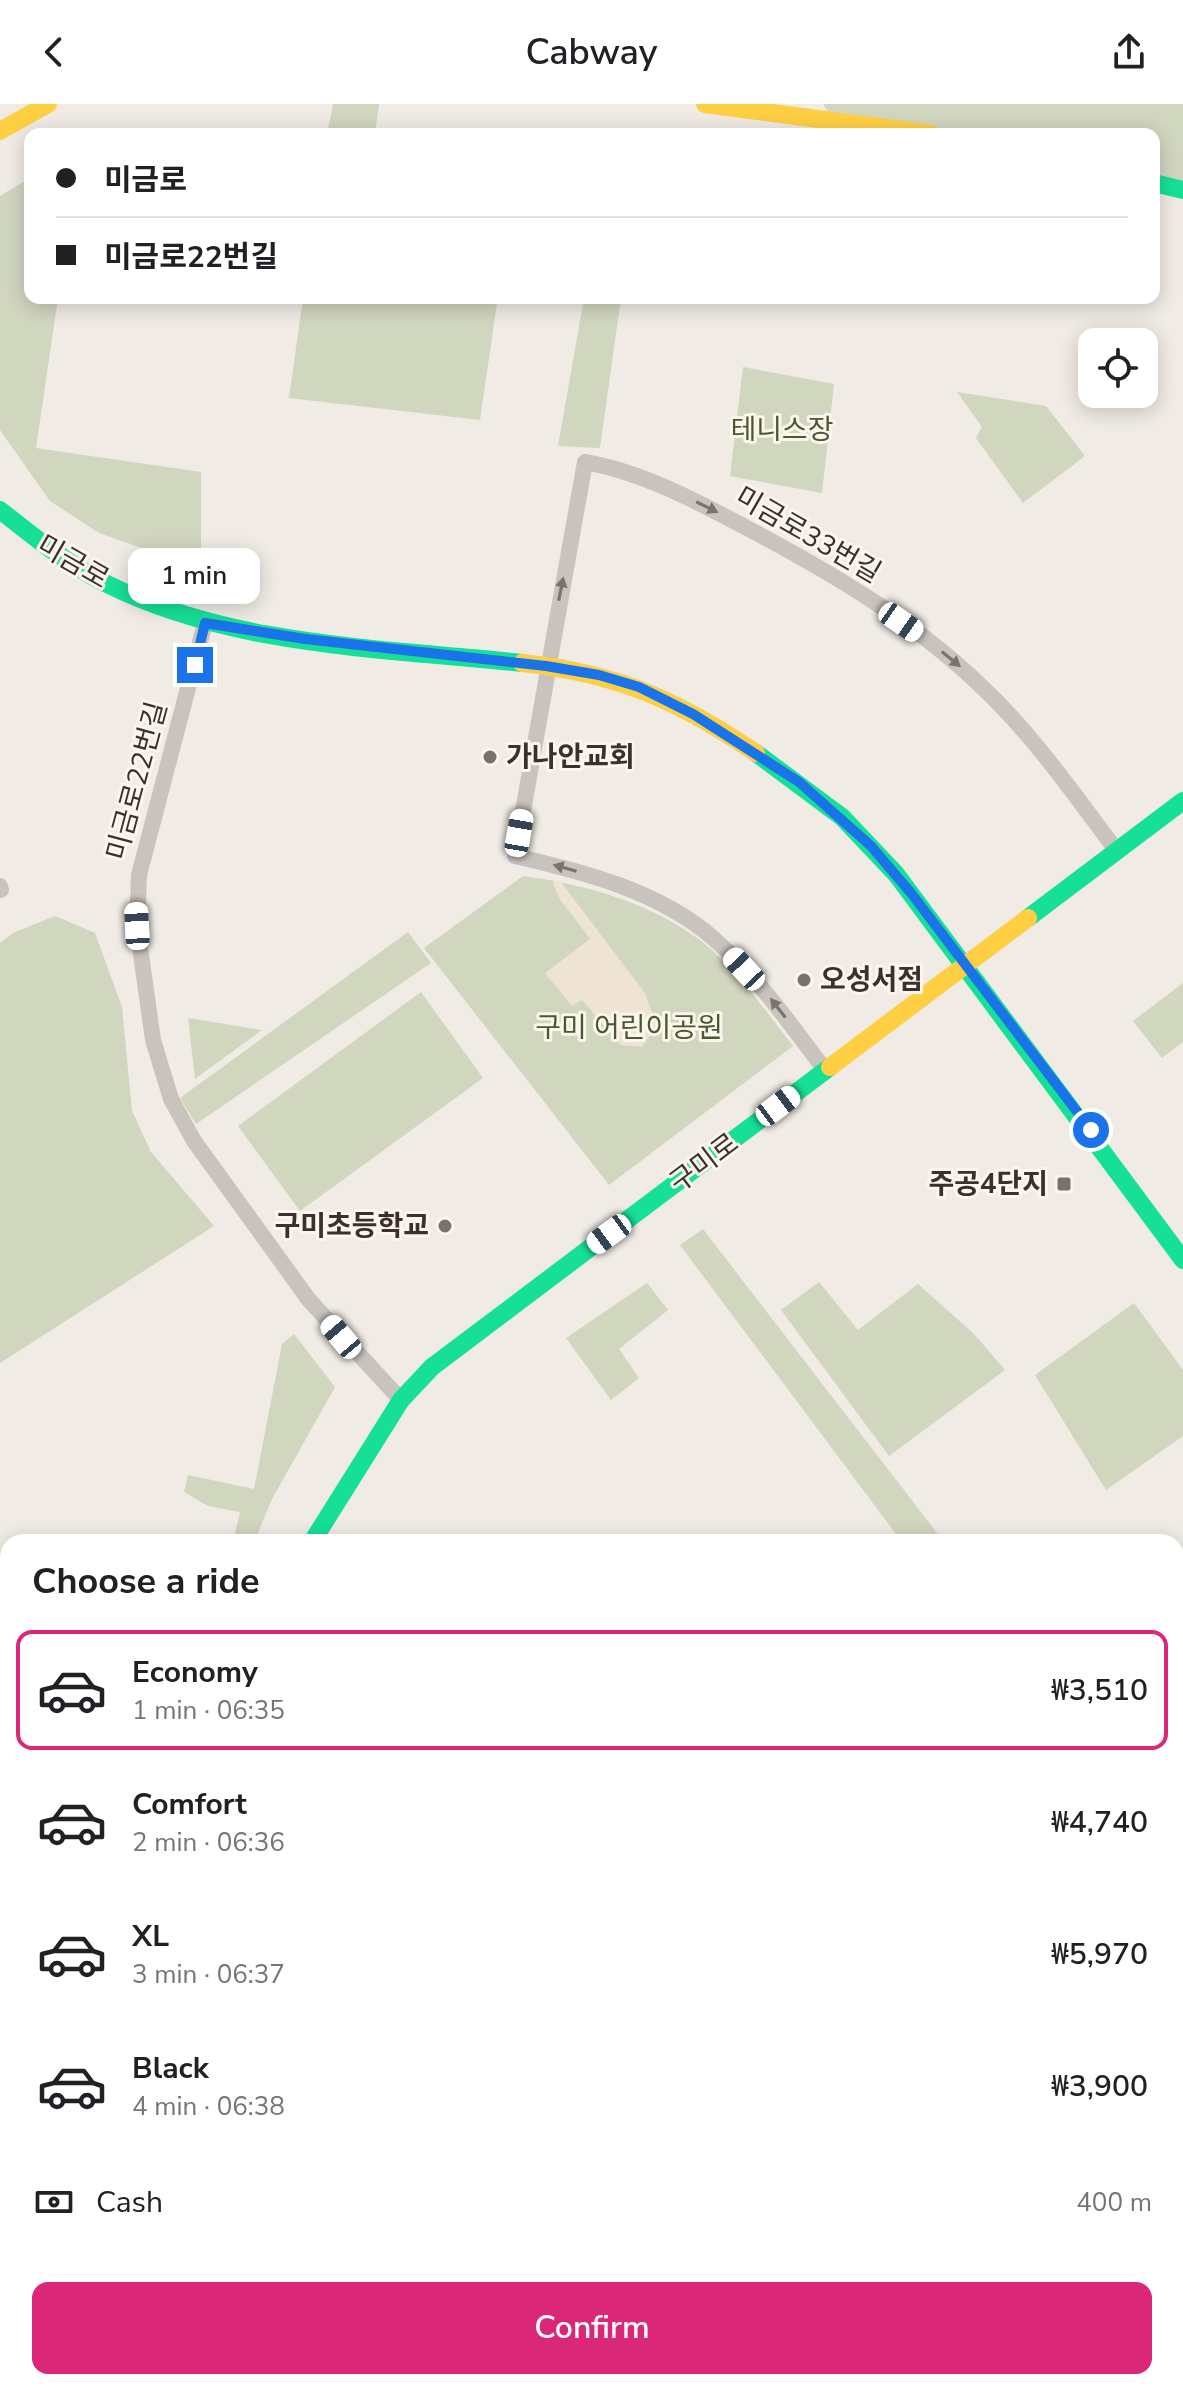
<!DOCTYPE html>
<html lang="en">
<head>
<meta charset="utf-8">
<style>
  body { margin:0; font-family:"Nunito Sans","Noto Sans KR",sans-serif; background:#f2f2f2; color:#202124; height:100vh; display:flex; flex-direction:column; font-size:30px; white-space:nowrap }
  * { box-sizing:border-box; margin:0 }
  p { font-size:26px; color:#757577 }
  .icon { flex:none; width:44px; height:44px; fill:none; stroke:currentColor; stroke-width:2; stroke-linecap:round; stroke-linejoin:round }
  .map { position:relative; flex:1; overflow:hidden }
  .drawer { position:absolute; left:0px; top:1430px; width:1184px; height:856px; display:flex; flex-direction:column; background:#fff; border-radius:24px 24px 0 0; box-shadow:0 4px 20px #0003 }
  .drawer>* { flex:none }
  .top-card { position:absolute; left:24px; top:24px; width:1136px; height:176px; border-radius:16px; box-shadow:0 4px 20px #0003; display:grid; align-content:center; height:176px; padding:0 32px; background:#fff }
  .fabs { position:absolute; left:1078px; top:224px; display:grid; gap:16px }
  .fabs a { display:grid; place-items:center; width:80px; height:80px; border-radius:16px; background:#fff; box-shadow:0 4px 20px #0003; font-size:40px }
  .end { position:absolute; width:36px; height:36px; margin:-18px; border:10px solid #1a73e8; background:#fff; box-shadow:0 0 0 4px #fff }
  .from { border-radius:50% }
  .bubble { position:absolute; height:56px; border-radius:16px; background:#fff; box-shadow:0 4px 20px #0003; font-size:26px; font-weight:600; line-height:56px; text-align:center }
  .car { position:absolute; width:24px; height:48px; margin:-24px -12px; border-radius:10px; box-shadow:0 0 6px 2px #0007; background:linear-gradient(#fff 24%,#345 0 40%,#fff 0 76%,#345 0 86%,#fff 0) }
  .top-card b { display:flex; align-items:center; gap:28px; height:76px; font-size:30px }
  .top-card b+b { border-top:2px solid #e0e0e0 }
  .top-card i { width:20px; height:20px; background:#202124 }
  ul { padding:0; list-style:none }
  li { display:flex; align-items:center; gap:24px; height:120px; margin:0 16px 12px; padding:0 16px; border:4px solid transparent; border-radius:16px }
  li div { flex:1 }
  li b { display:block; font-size:30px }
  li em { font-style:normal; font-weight:600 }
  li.current { border-color:#db2777 }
  li>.icon { width:72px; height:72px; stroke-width:1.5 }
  h2 { padding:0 32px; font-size:36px; line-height:96px }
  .pay { display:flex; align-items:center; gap:20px; height:88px; padding:0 32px; font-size:30px }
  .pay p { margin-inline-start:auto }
  .cta { display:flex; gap:16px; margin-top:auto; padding:16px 32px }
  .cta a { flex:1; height:92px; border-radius:16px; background:#db2777; color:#fff; font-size:32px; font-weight:600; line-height:92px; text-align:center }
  header { display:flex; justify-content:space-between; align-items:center; height:104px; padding:0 32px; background:#fff; font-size:36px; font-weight:600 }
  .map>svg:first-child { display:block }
  .green { fill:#d1d6bf }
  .plaza { fill:#eee3d5 }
  .water { fill:#a1c2c1 }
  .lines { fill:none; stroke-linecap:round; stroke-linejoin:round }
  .street { stroke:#c9c3be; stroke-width:16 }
  .fast { stroke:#16e098; stroke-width:18 }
  .slow { stroke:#ffcf43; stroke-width:18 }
  .oneway { fill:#7b726d }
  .route { stroke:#1a73e8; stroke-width:10 }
  .poi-dot { fill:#7a716c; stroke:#fbf5ee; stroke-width:3 }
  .labels { text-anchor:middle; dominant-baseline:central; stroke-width:6; stroke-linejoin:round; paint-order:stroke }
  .park-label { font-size:28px; fill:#4a5a2e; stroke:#fbf5ee }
  .street-label { font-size:28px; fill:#3b302b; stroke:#fbf5ee }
  .poi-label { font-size:28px; font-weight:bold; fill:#3b302b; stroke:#fbf5ee; text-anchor:start }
</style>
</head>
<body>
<header><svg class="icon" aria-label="back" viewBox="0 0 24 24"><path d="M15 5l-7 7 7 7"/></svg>Cabway<svg class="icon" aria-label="share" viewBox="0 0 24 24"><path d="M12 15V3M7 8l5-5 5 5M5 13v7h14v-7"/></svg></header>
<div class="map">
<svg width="1183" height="2286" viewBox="0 0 1183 2286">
  <rect width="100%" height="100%" fill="#f0ebe5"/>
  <g class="green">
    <path d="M333 0H379L375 30H327Z"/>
    <path d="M823 0H1183V78L1154 72V30H966L828 8Z"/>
    <path d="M30 74V194H58L36 344 201 368V465L99 429 50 397 0 326V92Z"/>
    <path d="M303 194 497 199 480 316 289 294Z"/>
    <path d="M584 194H621L600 344 558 342Z"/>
    <path d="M743 263 834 280 822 389 730 372Z"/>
    <path d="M957 288 1046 302 1085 352 1023 399 976 334 982 323Z"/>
    <path d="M523 772C585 780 655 800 705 840 739 868 766 908 793 942L609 1081 424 844Z"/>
    <path d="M55 812 95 829 122 903 132 1007 151 1048 214 1122 0 1259V839L13 829Z"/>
    <path d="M408 828 431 859 196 1020 180 994Z"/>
    <path d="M1183 879V938L1162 954 1133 917Z"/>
    <path d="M421 888 483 974 300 1107 238 1022Z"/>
    <path d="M188 914 262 926 195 975Z"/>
    <path d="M703 1125 944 1438H902L680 1141Z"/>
    <path d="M819 1178 858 1226 918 1180 974 1230 1005 1266 889 1352 781 1206Z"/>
    <path d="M647 1179 668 1206 619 1245 639 1274 611 1296 566 1234Z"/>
    <path d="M1134 1199 1183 1266V1332L1106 1386 1035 1271Z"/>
    <path d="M294 1230 335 1283 272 1395 254 1438H233L240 1408 208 1402 184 1388 188 1371 254 1385 282 1240Z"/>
    <path d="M0 1558 8 1559V1625L0 1624Z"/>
    <path d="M1183 1645V1883L1176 1892V1650Z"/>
    <path d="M537 2278H849L843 2286H534Z"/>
    <path d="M859 2278H1009L1007 2286H854Z"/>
  </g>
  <path class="plaza" d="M552 776 561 778 645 889 657 922 642 943 621 941 582 896 572 902 545 869 590 835 559 794Z"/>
  <g class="water">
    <path d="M1183 2015V2121L1176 2126V2027Z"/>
    <path d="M1076 2278H1133V2286H1074Z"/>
  </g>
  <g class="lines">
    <g class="street">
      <path d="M205 519 139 771 137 822 153 936 171 995 194 1037 309 1196 401 1296"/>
      <path d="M0 782 1 786"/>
      <path d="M825 966C791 921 757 872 713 834 659 787 584 768 515 752L585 358C642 368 696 397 747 424 830 468 914 517 982 583 1033 631 1074 690 1116 746"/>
      <path d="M0 2069 8 2070"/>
      <path d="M0 2224 8 2225"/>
      <path d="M11 2286 12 2278"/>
    </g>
    <g class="fast">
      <path d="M1154 79 1183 86"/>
      <path d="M0 406C34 433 66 459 105 479 232 543 383 544 522 559"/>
      <path d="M756 649 842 713 896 770 1183 1156"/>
      <path d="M1028 814 1183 697"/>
      <path d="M312 1438 401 1296 432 1263 830 963"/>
      <path d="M1176 1615 1183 1610"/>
      <path d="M155 2278V2286"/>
    </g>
    <g class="slow">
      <path d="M705 0 931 30"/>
      <path d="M0 27 48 0"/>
      <path d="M522 559C616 569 678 596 756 649"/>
      <path d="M830 963 1028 814"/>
    </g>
  </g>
  <defs><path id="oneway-solid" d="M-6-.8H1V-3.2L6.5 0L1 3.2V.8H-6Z" transform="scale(2)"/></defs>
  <g class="oneway">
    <use href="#oneway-solid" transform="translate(707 403) rotate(26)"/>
    <use href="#oneway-solid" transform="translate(561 485) rotate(-79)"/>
    <use href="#oneway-solid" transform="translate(951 555) rotate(39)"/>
    <use href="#oneway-solid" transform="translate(565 764) rotate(-164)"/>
    <use href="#oneway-solid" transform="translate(778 904) rotate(-128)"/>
  </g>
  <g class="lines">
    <path class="route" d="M195 561 205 519 305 535 546 562 599 571 639 583 693 610 799 678 871 742 911 789 1091 1026"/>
  </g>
  <g class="poi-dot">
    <circle cx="490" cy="653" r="8"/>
    <circle cx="804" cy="876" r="8"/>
    <rect x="1056" y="1072" width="16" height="16" rx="4"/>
    <circle cx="445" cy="1122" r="8"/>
  </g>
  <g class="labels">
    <g class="park-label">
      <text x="782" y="326">테니스장</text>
      <text x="629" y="924">구미 어린이공원</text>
    </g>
    <g class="street-label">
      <text transform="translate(808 431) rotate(30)">미금로33번길</text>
      <text transform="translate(73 458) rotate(30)">미금로</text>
      <text transform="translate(137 677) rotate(-75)">미금로22번길</text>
      <text transform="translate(704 1059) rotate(-37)">구미로</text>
    </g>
    <g class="poi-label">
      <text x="506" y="653">가나안교회</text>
      <text x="820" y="876">오성서점</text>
      <text x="1048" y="1080" text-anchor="end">주공4단지</text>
      <text x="429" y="1122" text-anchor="end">구미초등학교</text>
    </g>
  </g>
</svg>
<div class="fabs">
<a><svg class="icon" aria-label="locate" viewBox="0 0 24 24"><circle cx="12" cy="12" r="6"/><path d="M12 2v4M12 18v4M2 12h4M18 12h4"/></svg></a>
</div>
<i class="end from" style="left:1091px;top:1026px"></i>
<i class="end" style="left:195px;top:561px"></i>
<div class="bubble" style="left:128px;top:444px;width:132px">1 min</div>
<i class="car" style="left:901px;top:518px;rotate:125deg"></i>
<i class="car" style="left:519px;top:729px;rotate:10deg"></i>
<i class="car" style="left:137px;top:822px;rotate:357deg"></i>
<i class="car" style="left:744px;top:865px;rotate:317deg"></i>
<i class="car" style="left:778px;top:1002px;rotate:53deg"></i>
<i class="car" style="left:609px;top:1130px;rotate:234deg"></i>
<i class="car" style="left:341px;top:1233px;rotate:320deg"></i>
<div class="top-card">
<b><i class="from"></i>미금로</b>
<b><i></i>미금로22번길</b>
</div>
<section class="drawer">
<h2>Choose a ride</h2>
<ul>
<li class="current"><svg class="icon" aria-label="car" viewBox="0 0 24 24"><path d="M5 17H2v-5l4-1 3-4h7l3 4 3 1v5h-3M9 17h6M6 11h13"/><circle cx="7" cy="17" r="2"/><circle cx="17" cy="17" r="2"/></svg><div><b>Economy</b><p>1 min · 06:35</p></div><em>₩3,510</em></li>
<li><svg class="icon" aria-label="car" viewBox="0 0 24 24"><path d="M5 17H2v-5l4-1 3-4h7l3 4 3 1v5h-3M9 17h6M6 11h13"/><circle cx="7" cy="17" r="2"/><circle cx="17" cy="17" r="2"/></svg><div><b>Comfort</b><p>2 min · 06:36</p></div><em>₩4,740</em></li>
<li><svg class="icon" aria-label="car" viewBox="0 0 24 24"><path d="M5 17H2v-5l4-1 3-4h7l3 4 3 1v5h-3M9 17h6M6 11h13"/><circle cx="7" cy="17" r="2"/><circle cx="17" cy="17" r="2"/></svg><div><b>XL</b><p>3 min · 06:37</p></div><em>₩5,970</em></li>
<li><svg class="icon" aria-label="car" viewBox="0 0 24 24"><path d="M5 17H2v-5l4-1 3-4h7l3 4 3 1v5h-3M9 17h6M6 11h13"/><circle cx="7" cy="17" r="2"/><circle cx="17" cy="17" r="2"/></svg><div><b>Black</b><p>4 min · 06:38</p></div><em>₩3,900</em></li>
</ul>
<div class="pay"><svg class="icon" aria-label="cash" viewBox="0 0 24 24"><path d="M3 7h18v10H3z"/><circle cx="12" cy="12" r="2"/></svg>Cash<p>400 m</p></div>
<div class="cta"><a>Confirm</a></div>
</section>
</div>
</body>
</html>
